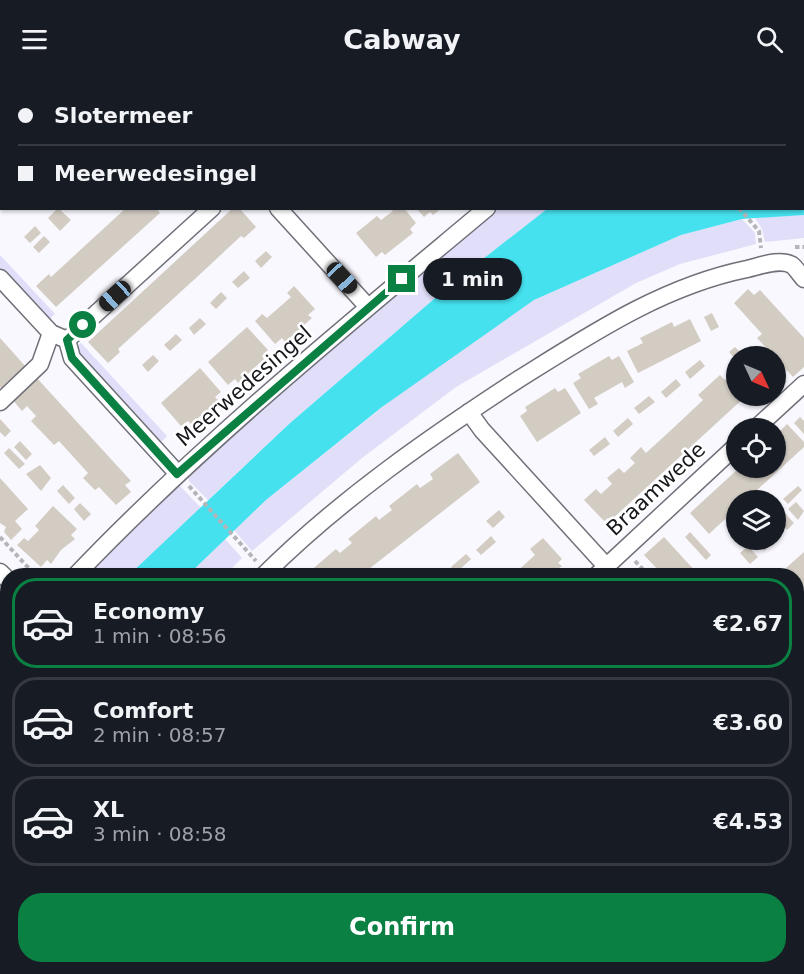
<!DOCTYPE html>
<html lang="en">
<head>
<meta charset="utf-8">
<style>
  body { margin:0; font-family:"DejaVu Sans",sans-serif; background:#242831; color:#f1f3f6; height:100vh; display:flex; flex-direction:column; font-size:22px; white-space:nowrap }
  * { box-sizing:border-box; margin:0 }
  p { font-size:20px; color:#9ea1a6 }
  .icon { flex:none; width:33px; height:33px; fill:none; stroke:currentColor; stroke-width:2; stroke-linecap:round; stroke-linejoin:round }
  .map { position:relative; flex:1; overflow:hidden }
  .side { position:absolute; left:0px; top:490px; width:804px; height:406px; display:flex; flex-direction:column; background:#171b24; border-radius:24px 24px 0 0; box-shadow:0 2px 4px #0004 }
  .side>* { flex:none }
  .guide { position:absolute; left:0px; top:0px; width:804px; height:132px; box-shadow:0 2px 4px #0004; display:grid; align-content:center; height:132px; padding:0 18px; background:#171b24 }
  .needle { width:39px; rotate:134deg }
  .fabs { position:absolute; left:726px; top:268px; display:grid; gap:12px }
  .fabs a { display:grid; place-items:center; width:60px; height:60px; border-radius:50%; background:#171b24; box-shadow:0 2px 4px #0004; font-size:30px }
  .end { position:absolute; width:27px; height:27px; margin:-14px; border:8px solid #0b8043; background:#fff; box-shadow:0 0 0 3px #fff }
  .from { border-radius:50% }
  .bubble { position:absolute; height:42px; border-radius:21px; background:#171b24; box-shadow:0 2px 4px #0004; font-size:20px; font-weight:600; line-height:42px; text-align:center }
  .car { position:absolute; width:18px; height:36px; margin:-18px -9px; border-radius:8px; box-shadow:0 0 4px 2px #0007; background:linear-gradient(#222 24%,#8ab4d8 0 40%,#222 0 76%,#8ab4d8 0 86%,#222 0) }
  .guide b { display:flex; align-items:center; gap:21px; height:57px; font-size:22px }
  .guide b+b { border-top:2px solid #363941 }
  .guide i { width:15px; height:15px; background:#f1f3f6 }
  ul { padding:10px 0 0; list-style:none }
  li { display:flex; align-items:center; gap:18px; height:90px; margin:0 12px 9px; padding:0 6px; border:3px solid #363941; border-radius:24px }
  li div { flex:1 }
  li b { display:block; font-size:22px }
  li em { font-style:normal; font-weight:600 }
  li.on { border-color:#0b8043 }
  li>.icon { width:54px; height:54px; stroke-width:1.5 }
  .button { display:flex; gap:12px; margin-top:auto; padding:12px 18px }
  .button a { flex:1; height:69px; border-radius:24px; background:#0b8043; color:#fff; font-size:24px; font-weight:600; line-height:69px; text-align:center }
  header { display:flex; justify-content:space-between; align-items:center; height:78px; padding:0 18px; background:#171b24; font-size:27px; font-weight:600 }
  .map>svg:first-child { display:block }
  .green { fill:#e0def9 }
  .water { fill:#45e1ee }
  .building { fill:#d2ccc3 }
  .lines { fill:none; stroke-linecap:round; stroke-linejoin:round }
  .street-casing { stroke:#717079; stroke-width:19 }
  .path { stroke:#b5b4b9; stroke-width:4; stroke-dasharray:4.5 3; stroke-linecap:butt }
  .street { stroke:#fff; stroke-width:16 }
  .route { stroke:#0b8043; stroke-width:8 }
  .labels { text-anchor:middle; dominant-baseline:central; stroke-width:5; stroke-linejoin:round; paint-order:stroke }
  .street-label { font-size:21px; fill:#18171b; stroke:#fff }
</style>
</head>
<body>
<header><svg class="icon" aria-label="menu" viewBox="0 0 24 24"><path d="M4 6h16M4 12h16M4 18h16"/></svg>Cabway<svg class="icon" aria-label="search" viewBox="0 0 24 24"><circle cx="10" cy="10" r="6"/><path d="M15 15l6 6"/></svg></header>
<div class="map">
<svg width="804" height="896" viewBox="0 0 804 896">
  <rect width="100%" height="100%" fill="#f9f8fe"/>
  <g class="green">
    <path d="M495 131H547L456 202 289 346 208 422 189 403 188 396 395 212Z"/>
    <path d="M804 137V160L765 164 762 151 755 140Z"/>
    <path d="M742 141 755 155 756 166 680 186 636 205 456 309 362 380 252 473 234 452 266 422 409 308 534 222 681 157Z"/>
    <path d="M0 177 55 236 46 244 0 194Z"/>
    <path d="M81 265 167 358 159 366 78 278 76 269Z"/>
    <path d="M179 407 201 430 128 498H83Z"/>
    <path d="M225 461 242 480 224 498H187Z"/>
    <path d="M7 583V635L0 645V592Z"/>
  </g>
  <g class="water">
    <path d="M651 0H804V137L742 141 681 157 534 222 382 329 266 422 187 498H128L289 346 456 202 547 131 802 130V2Z"/>
    <path d="M7 635V707L0 718V645Z"/>
  </g>
  <g class="building">
    <path d="M58 130 71 142 60 153 48 140Z"/>
    <path d="M126 130H156L160 135 56 229 36 208 49 196 51 199Z"/>
    <path d="M233 130H239L256 149 244 160 241 158 197 199 118 271 120 274 108 285 88 264Z"/>
    <path d="M390 130H404L416 145 410 151 413 155 385 177 382 174 376 179 356 155 377 138 381 142 393 133Z"/>
    <path d="M416 130H442L433 137 430 134 424 139Z"/>
    <path d="M35 148 41 155 30 165 24 159Z"/>
    <path d="M44 158 50 164 39 175 33 169Z"/>
    <path d="M266 173 272 179 261 190 255 183Z"/>
    <path d="M244 193 250 200 238 210 232 204Z"/>
    <path d="M294 208 315 231 308 237 312 240 285 264 282 260 275 266 255 243 262 236 267 240 291 219 287 215Z"/>
    <path d="M748 211 754 217 760 212 804 260V289L793 299 757 260 762 256 734 225Z"/>
    <path d="M221 214 227 220 216 231 210 225Z"/>
    <path d="M712 235 719 249 711 253 704 239Z"/>
    <path d="M200 240 206 246 194 257 189 250Z"/>
    <path d="M690 241 701 263 638 295 627 273 643 265 640 260 672 244 674 249Z"/>
    <path d="M247 249 268 272 262 278 264 281 238 305 235 301 228 307 208 284Z"/>
    <path d="M176 256 182 262 170 273 164 267Z"/>
    <path d="M0 260 27 290 3 312 0 309Z"/>
    <path d="M735 269 745 279H736V282L729 274Z"/>
    <path d="M153 277 159 283 148 294 142 287Z"/>
    <path d="M609 278 612 282 619 278 634 304 625 310 622 304 594 320 598 326 589 331 573 305 581 300 578 296Z"/>
    <path d="M700 282 705 288 690 301 685 294Z"/>
    <path d="M200 290 221 314 215 319 218 322 204 335 191 346 188 343 181 348 161 325Z"/>
    <path d="M736 292V318H746L610 443 608 440 604 443 584 422 596 411 601 416 612 406 607 400 619 390 624 395 635 385 630 380 641 369 646 375 669 354 703 322 698 317 720 297 725 302Z"/>
    <path d="M35 298 131 403 125 407 131 414 116 427 99 409 95 412 83 400 88 395 59 363 54 367 31 343 36 338 27 328 22 333 11 320Z"/>
    <path d="M676 301 681 307 666 320 661 314Z"/>
    <path d="M555 310 558 314 565 310 581 335 537 364 520 338 527 333 525 329Z"/>
    <path d="M649 318 655 324 639 336 634 330Z"/>
    <path d="M800 339 804 343V356L794 345Z"/>
    <path d="M628 340 633 346 618 359 613 353Z"/>
    <path d="M0 341 11 353 5 359 0 354Z"/>
    <path d="M787 346 804 364V369L745 423H736V431L709 456 690 435 739 390H776V357Z"/>
    <path d="M605 359 610 366 594 378 589 372Z"/>
    <path d="M20 363 32 376 26 382 14 369Z"/>
    <path d="M9 370 25 386 19 391 4 375Z"/>
    <path d="M458 375 480 404 360 498H312L309 494 336 471 340 475 352 465 348 461 376 438 379 442 392 432 389 428 417 406 420 410 433 401 430 396Z"/>
    <path d="M40 387 51 400 41 413 26 396Z"/>
    <path d="M0 400 28 431 15 443 22 451 11 462 4 454 6 449 0 445Z"/>
    <path d="M63 407 75 420 69 426 57 413Z"/>
    <path d="M798 408 802 412 788 426 783 421Z"/>
    <path d="M796 424 804 433 798 442 788 431Z"/>
    <path d="M80 425 91 436 84 443 74 431Z"/>
    <path d="M53 428 77 451 71 457 75 461 61 472 51 486 47 482 41 489 17 467 24 460 28 463 39 452 35 448Z"/>
    <path d="M499 432 505 439 493 450 486 443Z"/>
    <path d="M784 434 794 445 787 452 777 441Z"/>
    <path d="M690 454 711 477 706 482 685 459Z"/>
    <path d="M491 458 496 464 481 477 476 472Z"/>
    <path d="M664 459 685 482 700 498H664L644 477Z"/>
    <path d="M543 460 562 481 558 485 562 488 553 495 550 498H501L508 492 513 497 535 477 530 471Z"/>
    <path d="M754 462H768L772 466 764 473Z"/>
    <path d="M748 468 758 479 750 486 740 475Z"/>
    <path d="M804 474V510L796 517V498H777Z"/>
    <path d="M466 476 471 481 456 495 451 489Z"/>
    <path d="M796 746 804 754V781L796 788Z"/>
    <path d="M804 846V884L791 896H749L757 890H796V853Z"/>
    <path d="M4 851 8 853V890H22L18 896H0V858Z"/>
    <path d="M211 890H347L350 893 346 896H196L201 892 204 895Z"/>
    <path d="M450 890H454L459 896 465 891 470 896H443Z"/>
    <path d="M543 890H578L584 896H549Z"/>
  </g>
  <g class="lines">
    <g class="street-casing">
      <g id="street">
        <path d="M351 2 353 0"/>
        <path d="M610 2V0"/>
        <path d="M0 84 2 82"/>
        <path d="M278 130 368 229"/>
        <path d="M0 200 51 255 67 262 72 280 178 396"/>
        <path d="M67 262 212 130"/>
        <path d="M0 324 40 286 51 255"/>
        <path d="M469 334 482 352 606 488"/>
        <path d="M755 351 804 306"/>
        <path d="M0 494 8 502"/>
        <path d="M75 498C202 365 346 248 487 130"/>
        <path d="M263 498C339 422 430 359 519 301 591 256 663 208 747 191 760 188 780 180 792 187 796 190 800 197 804 201"/>
        <path d="M596 498 736 368"/>
        <path d="M804 568V567"/>
        <path d="M0 584 8 575"/>
        <path d="M0 806 8 795"/>
        <path d="M796 811 804 805"/>
        <path d="M108 890 114 896"/>
        <path d="M361 890 367 896"/>
        <path d="M632 890 638 896"/>
        <path d="M164 896 171 890"/>
        <path d="M704 896 711 890"/>
      </g>
    </g>
    <g class="path">
      <path d="M44 0 45 2"/>
      <path d="M184 2 186 0"/>
      <path d="M739 130 759 153 761 170"/>
      <path d="M795 169H804"/>
      <path d="M189 408 256 483"/>
      <path d="M0 459 36 498"/>
      <path d="M635 483 649 498"/>
      <path d="M796 678 804 671"/>
      <path d="M796 732 804 740"/>
      <path d="M1 779 8 770"/>
      <path d="M435 896 442 890"/>
    </g>
    <use href="#street" class="street"/>
  </g>
  <g class="lines">
    <path class="route" d="M83 247 67 262 72 280 177 396 402 201"/>
  </g>
  <g class="labels">
    <g class="street-label">
      <text transform="translate(244 308) rotate(-41)">Meerwedesingel</text>
      <text transform="translate(656 411) rotate(-43)">Braamwede</text>
    </g>
  </g>
</svg>
<div class="fabs">
<a><svg class="needle" viewBox="-14 -14 28 28"><path d="M0-13l5 13h-10z" fill="#e53935"/><path d="M0 13l5-13h-10z" fill="#9ea1a6"/></svg></a>
<a><svg class="icon" aria-label="locate" viewBox="0 0 24 24"><circle cx="12" cy="12" r="6"/><path d="M12 2v4M12 18v4M2 12h4M18 12h4"/></svg></a>
<a><svg class="icon" aria-label="layers" viewBox="0 0 24 24"><path d="M12 4l9 5-9 5-9-5zM3 14l9 5 9-5"/></svg></a>
</div>
<i class="end from" style="left:83px;top:247px"></i>
<i class="end" style="left:402px;top:201px"></i>
<div class="bubble" style="left:423px;top:180px;width:99px">1 min</div>
<i class="car" style="left:342px;top:200px;rotate:137deg"></i>
<i class="car" style="left:115px;top:218px;rotate:228deg"></i>
<div class="guide">
<b><i class="from"></i>Slotermeer</b>
<b><i></i>Meerwedesingel</b>
</div>
<section class="side">
<ul>
<li class="on"><svg class="icon" aria-label="car" viewBox="0 0 24 24"><path d="M5 17H2v-5l4-1 3-4h7l3 4 3 1v5h-3M9 17h6M6 11h13"/><circle cx="7" cy="17" r="2"/><circle cx="17" cy="17" r="2"/></svg><div><b>Economy</b><p>1 min · 08:56</p></div><em>€2.67</em></li>
<li><svg class="icon" aria-label="car" viewBox="0 0 24 24"><path d="M5 17H2v-5l4-1 3-4h7l3 4 3 1v5h-3M9 17h6M6 11h13"/><circle cx="7" cy="17" r="2"/><circle cx="17" cy="17" r="2"/></svg><div><b>Comfort</b><p>2 min · 08:57</p></div><em>€3.60</em></li>
<li><svg class="icon" aria-label="car" viewBox="0 0 24 24"><path d="M5 17H2v-5l4-1 3-4h7l3 4 3 1v5h-3M9 17h6M6 11h13"/><circle cx="7" cy="17" r="2"/><circle cx="17" cy="17" r="2"/></svg><div><b>XL</b><p>3 min · 08:58</p></div><em>€4.53</em></li>
</ul>
<div class="button"><a>Confirm</a></div>
</section>
</div>
</body>
</html>
